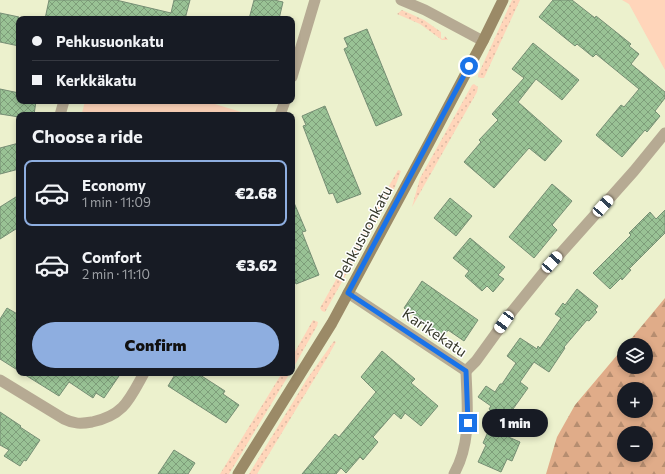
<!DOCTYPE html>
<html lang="en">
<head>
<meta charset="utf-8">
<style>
  body { margin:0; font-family:Commissioner,sans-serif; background:#242831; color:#f1f3f6; height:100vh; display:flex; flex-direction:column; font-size:15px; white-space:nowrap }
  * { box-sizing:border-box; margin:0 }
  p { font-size:13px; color:#9ea1a6 }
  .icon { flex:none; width:22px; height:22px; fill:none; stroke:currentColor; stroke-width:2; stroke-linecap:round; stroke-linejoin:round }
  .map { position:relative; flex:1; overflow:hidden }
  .details { position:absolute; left:16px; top:112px; width:279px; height:264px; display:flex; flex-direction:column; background:#171b24; border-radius:8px; box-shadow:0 2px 6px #0003 }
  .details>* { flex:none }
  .banner { position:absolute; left:16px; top:16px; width:279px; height:88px; border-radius:8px; box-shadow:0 2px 6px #0003; display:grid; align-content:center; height:88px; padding:0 16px; background:#171b24 }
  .tools { position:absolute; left:617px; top:338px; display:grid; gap:8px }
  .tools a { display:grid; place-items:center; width:36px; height:36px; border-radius:50%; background:#171b24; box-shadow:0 2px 6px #0003; font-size:20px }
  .end { position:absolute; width:18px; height:18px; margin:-9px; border:5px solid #1a73e8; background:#fff; box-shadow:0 0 0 2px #fff }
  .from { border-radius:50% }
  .bubble { position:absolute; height:28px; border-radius:14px; background:#171b24; box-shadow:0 2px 6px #0003; font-size:13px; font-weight:800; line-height:28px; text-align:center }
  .car { position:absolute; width:12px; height:24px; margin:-12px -6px; border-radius:5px; box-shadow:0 0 3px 1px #0007; background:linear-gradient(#fff 24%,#345 0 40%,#fff 0 76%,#345 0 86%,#fff 0) }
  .banner b { display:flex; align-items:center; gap:14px; height:38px; font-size:15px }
  .banner b+b { border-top:1px solid #363941 }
  .banner i { width:10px; height:10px; background:#f1f3f6 }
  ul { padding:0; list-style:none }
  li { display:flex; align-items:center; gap:12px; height:66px; margin:0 8px 6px; padding:0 8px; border:2px solid transparent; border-radius:8px }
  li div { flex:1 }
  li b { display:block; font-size:15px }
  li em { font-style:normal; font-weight:800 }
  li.current { border-color:#8eaee0 }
  li>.icon { width:36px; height:36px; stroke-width:1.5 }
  h2 { padding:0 16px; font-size:18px; line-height:48px }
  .action { display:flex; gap:8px; margin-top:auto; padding:8px 16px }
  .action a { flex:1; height:46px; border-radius:24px; background:#8eaee0; color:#111; font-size:16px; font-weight:800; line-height:46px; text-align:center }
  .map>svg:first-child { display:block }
  .grass { fill:url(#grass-dots) }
  .forest { fill:url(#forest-firs); fill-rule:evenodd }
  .green { fill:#ffd5ba }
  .building { fill:url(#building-cross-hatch); stroke:#768e74 }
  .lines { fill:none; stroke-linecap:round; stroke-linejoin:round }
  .minor { stroke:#b6aa93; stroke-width:11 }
  .tertiary { stroke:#b6aa93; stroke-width:11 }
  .secondary { stroke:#9b8a67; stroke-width:11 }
  .route { stroke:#1a73e8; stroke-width:5 }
  .labels { text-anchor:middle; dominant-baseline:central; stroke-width:3; stroke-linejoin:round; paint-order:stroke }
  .street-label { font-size:15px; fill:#353729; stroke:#fff }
</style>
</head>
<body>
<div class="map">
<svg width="665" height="474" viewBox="0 0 665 474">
  <defs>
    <pattern id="grass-dots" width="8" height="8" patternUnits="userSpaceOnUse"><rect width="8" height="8" fill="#ffd5ba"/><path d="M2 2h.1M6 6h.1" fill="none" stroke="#dbb7a0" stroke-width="1.8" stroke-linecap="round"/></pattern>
    <pattern id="forest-firs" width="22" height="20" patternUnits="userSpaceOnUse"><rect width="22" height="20" fill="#e0ac89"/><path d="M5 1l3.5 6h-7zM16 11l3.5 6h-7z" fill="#b68d70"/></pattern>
    <pattern id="building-cross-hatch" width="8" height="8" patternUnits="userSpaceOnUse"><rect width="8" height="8" fill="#99c295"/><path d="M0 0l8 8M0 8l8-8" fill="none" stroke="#7e9e7a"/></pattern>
  </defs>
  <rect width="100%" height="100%" fill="#ecf1cd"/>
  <g class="grass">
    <path d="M512 0H520L484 78H481L478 77V75Z"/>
    <path d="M402 10 424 20 441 32V38L443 39 445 36 448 40H442L420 24 397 14Z"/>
    <path d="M474 84 478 87 477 92 412 207 420 178 472 85Z"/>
    <path d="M398 170 401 171 395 187 325 312 322 311 320 308Z"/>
    <path d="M313 320 318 322 317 326 292 370V357Z"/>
    <path d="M334 341 336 342 327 358 257 474H249L307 379Z"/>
    <path d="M282 373H290L229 474H220Z"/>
  </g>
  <path class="forest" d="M665 298V474H546L557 437 575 405 624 347V367H646V345H626ZM624 389H646V411H624ZM624 433H646V455H624Z"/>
  <g class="green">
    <path d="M622 0H665V70L629 4Z"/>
    <path d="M85 101H205L251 115H78L82 113Z"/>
  </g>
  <g class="building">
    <path d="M49 0H116L171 13 174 0H190L185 19H45Z"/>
    <path d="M254 0H274L283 2 279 19H249Z"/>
    <path d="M553 0H572L595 18 596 16 631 44 629 46 639 54 631 64 665 92V98L655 111 660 116 647 132 645 130 622 157 596 135 621 105 624 107 639 89 596 54 593 57 577 44 575 46 539 17Z"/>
    <path d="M0 13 19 17V46L0 42Z"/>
    <path d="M367 29 402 115 376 126 344 49 348 47 344 38Z"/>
    <path d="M533 43 579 80 562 100 536 79 518 102 562 141 545 161 529 148 494 188 464 162 481 142 479 140 498 120 492 114 524 78 512 69Z"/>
    <path d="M0 89 19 93V101H36L34 115 22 112V115H19V117L0 114Z"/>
    <path d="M325 106 361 194 337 203 333 193 329 194 303 126 306 125 302 116Z"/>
    <path d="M19 143V169L0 174V148Z"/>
    <path d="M552 184 572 201 552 225 557 230 534 258 509 237Z"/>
    <path d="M19 195V227L0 239V207Z"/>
    <path d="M292 198 306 231 302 232 319 275 296 284 292 275Z"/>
    <path d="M450 198 472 216 456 236 434 218Z"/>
    <path d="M665 210V233L629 269 631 270 622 280 621 278 610 289 593 273 631 235 629 233 650 212 656 219Z"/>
    <path d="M470 238 505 267 498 275 504 279 493 292 487 286 482 291 465 276 469 271 453 258Z"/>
    <path d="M422 281 478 320 464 341 448 330 444 336 404 308Z"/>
    <path d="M577 289 598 306 595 310 597 312 589 321 587 320 564 347 565 348 549 372 534 362 520 382 528 388 498 430 505 432 504 435 520 442 512 461 507 459 501 472 478 462 486 445 483 443 496 414 489 409 491 406 478 397 486 386 495 392 500 384H502L516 363 507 356 520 338 537 349 538 346 540 348 561 318 555 314 563 303 565 305Z"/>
    <path d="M7 308 19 315V371L0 359V319Z"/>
    <path d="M382 351 415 379 411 383 438 406 421 426 405 413 401 419 394 413 373 437 378 442 363 460 360 457 346 473 341 468 336 474H302L335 434 339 437 376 392 361 377Z"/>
    <path d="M22 373H121L104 398 96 393 93 398 69 382 59 396Z"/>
    <path d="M176 373H197L225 391 223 394 239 405 226 423 168 386Z"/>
    <path d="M0 412 21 426 20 427 40 440 26 461 24 460 20 466 4 456 9 450 0 445Z"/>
    <path d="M174 450 195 463 188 474H158Z"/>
  </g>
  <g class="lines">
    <g class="minor">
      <path d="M292 77 315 0"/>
      <path d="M60 115 64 101"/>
      <path d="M280 115 285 101"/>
      <path d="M348 293 466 371 476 361 510 314 544 272 634 171 665 133"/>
      <path d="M0 380 64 419C74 424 81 424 92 422 124 415 129 400 144 373"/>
      <path d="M454 474C472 442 467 406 466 371"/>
    </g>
    <path class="tertiary" d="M401 0 425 10 483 41"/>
    <path class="secondary" d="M238 474 332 323 429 143 483 41 503 0"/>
  </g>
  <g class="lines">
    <path class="route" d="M468 423 466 371 348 293 469 66"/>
  </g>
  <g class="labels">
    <g class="street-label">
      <text transform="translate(363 233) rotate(-62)">Pehkusuonkatu</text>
      <text transform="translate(435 332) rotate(34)">Karikekatu</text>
    </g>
  </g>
</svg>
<div class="tools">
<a><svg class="icon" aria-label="layers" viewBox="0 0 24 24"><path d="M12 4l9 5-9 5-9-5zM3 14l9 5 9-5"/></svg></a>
<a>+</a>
<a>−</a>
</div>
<i class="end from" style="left:469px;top:66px"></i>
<i class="end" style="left:468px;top:423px"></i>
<div class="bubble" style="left:482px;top:409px;width:66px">1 min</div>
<i class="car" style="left:603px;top:206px;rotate:42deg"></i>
<i class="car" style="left:552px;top:262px;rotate:42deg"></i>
<i class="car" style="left:504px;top:322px;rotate:216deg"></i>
<div class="banner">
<b><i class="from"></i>Pehkusuonkatu</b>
<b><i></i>Kerkkäkatu</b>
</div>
<section class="details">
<h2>Choose a ride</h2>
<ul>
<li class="current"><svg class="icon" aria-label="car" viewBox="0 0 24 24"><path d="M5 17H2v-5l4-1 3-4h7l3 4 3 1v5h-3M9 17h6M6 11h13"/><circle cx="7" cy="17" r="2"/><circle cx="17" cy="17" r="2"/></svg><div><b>Economy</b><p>1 min · 11:09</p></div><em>€2.68</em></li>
<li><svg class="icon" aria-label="car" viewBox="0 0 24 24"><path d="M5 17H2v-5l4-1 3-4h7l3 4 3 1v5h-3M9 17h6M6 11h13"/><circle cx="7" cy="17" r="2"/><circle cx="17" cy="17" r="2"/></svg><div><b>Comfort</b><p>2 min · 11:10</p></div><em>€3.62</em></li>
</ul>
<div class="action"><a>Confirm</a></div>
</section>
</div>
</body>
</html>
